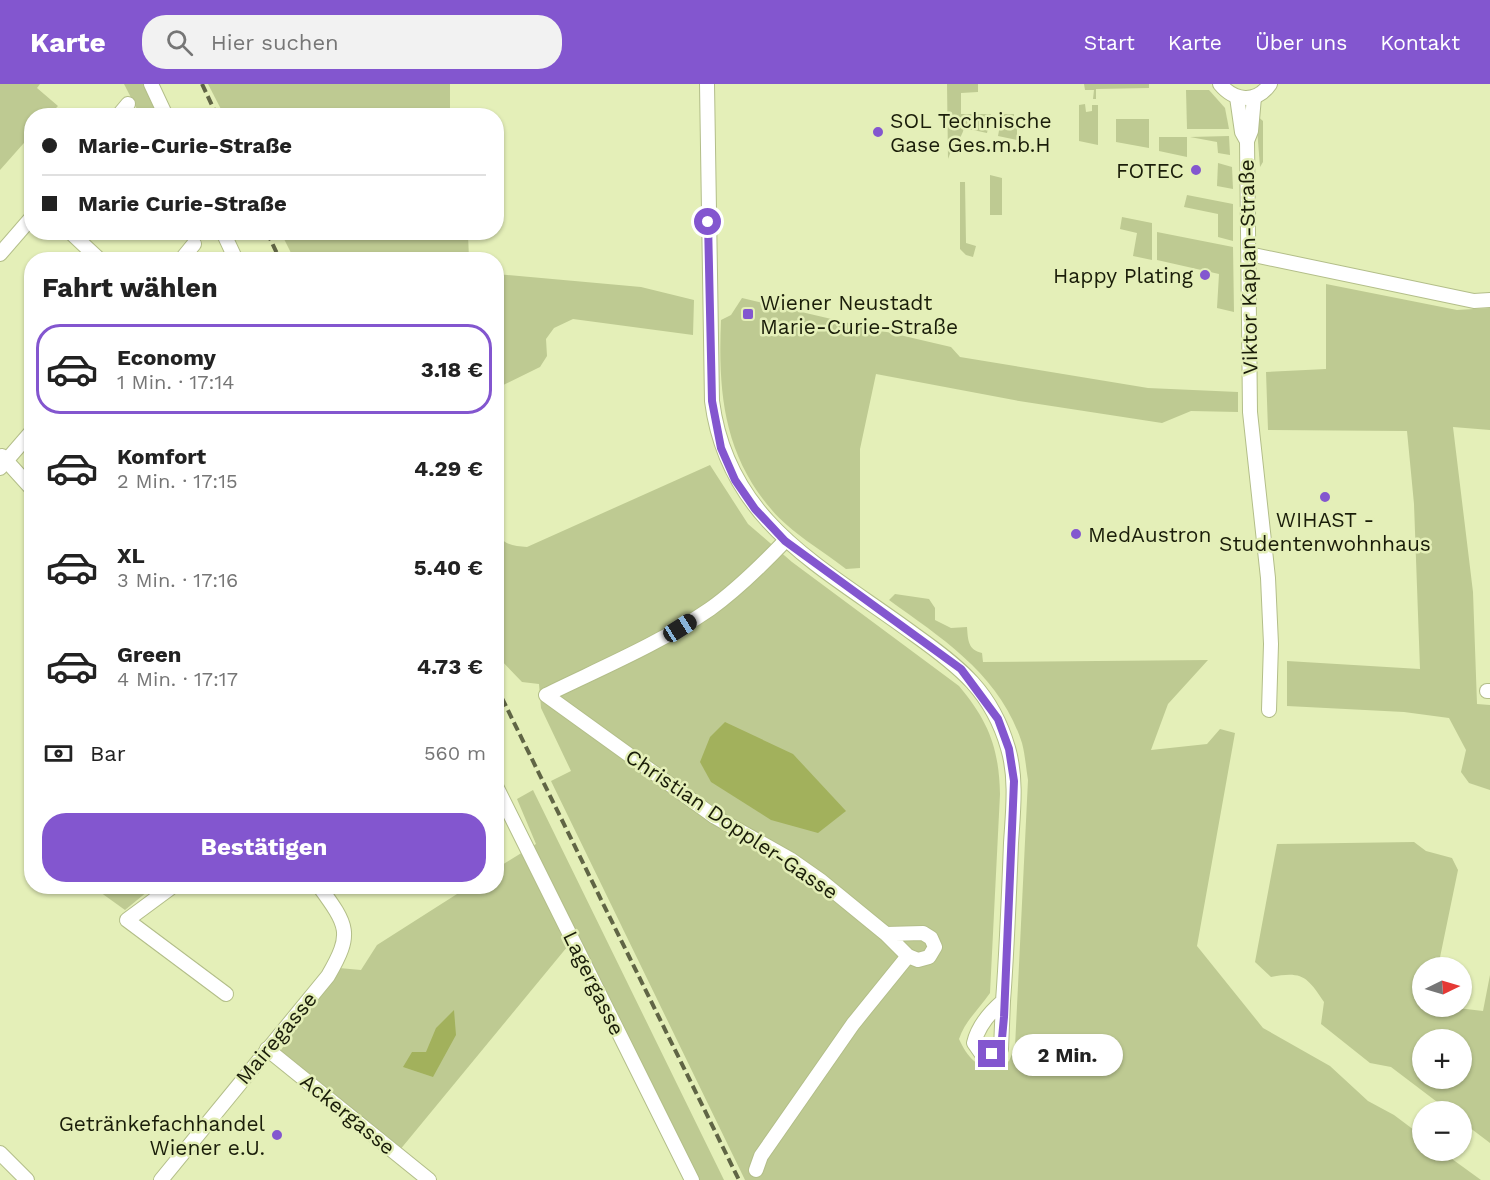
<!DOCTYPE html>
<html lang="de">
<head>
<meta charset="utf-8">
<style>
  body { margin:0; font-family:"Work Sans",sans-serif; background:#f2f2f2; color:#222; height:100vh; display:flex; flex-direction:column; font-size:22px; white-space:nowrap }
  * { box-sizing:border-box; margin:0 }
  p { font-size:20px; color:#767676 }
  .icon { flex:none; width:33px; height:33px; fill:none; stroke:currentColor; stroke-width:2; stroke-linecap:round; stroke-linejoin:round }
  .map { position:relative; flex:1; overflow:hidden }
  .drawer { position:absolute; left:24px; top:168px; width:480px; height:642px; display:flex; flex-direction:column; background:#fff; border-radius:24px; box-shadow:0 2px 4px #0004 }
  .drawer>* { flex:none }
  .guide { position:absolute; left:24px; top:24px; width:480px; height:132px; border-radius:24px; box-shadow:0 2px 4px #0004; display:grid; align-content:center; height:132px; padding:0 18px; background:#fff }
  .needle { width:39px; rotate:85deg }
  .controls { position:absolute; left:1412px; top:873px; display:grid; gap:12px }
  .controls a { display:grid; place-items:center; width:60px; height:60px; border-radius:50%; background:#fff; box-shadow:0 2px 4px #0004; font-size:30px }
  .end { position:absolute; width:27px; height:27px; margin:-14px; border:8px solid #8356cf; background:#fff; box-shadow:0 0 0 3px #fff }
  .from { border-radius:50% }
  .bubble { position:absolute; height:42px; border-radius:21px; background:#fff; box-shadow:0 2px 4px #0004; font-size:20px; font-weight:700; line-height:42px; text-align:center }
  .car { position:absolute; width:18px; height:36px; margin:-18px -9px; border-radius:8px; box-shadow:0 0 4px 2px #0007; background:linear-gradient(#222 24%,#8ab4d8 0 40%,#222 0 76%,#8ab4d8 0 86%,#222 0) }
  .guide b { display:flex; align-items:center; gap:21px; height:57px; font-size:22px }
  .guide b+b { border-top:2px solid #e0e0e0 }
  .guide i { width:15px; height:15px; background:#222 }
  ul { padding:0; list-style:none }
  li { display:flex; align-items:center; gap:18px; height:90px; margin:0 12px 9px; padding:0 6px; border:3px solid transparent; border-radius:24px }
  li div { flex:1 }
  li b { display:block; font-size:22px }
  li em { font-style:normal; font-weight:700 }
  li.selected { border-color:#8356cf }
  li>.icon { width:54px; height:54px; stroke-width:1.5 }
  h2 { padding:0 18px; font-size:27px; line-height:72px }
  .pay { display:flex; align-items:center; gap:15px; height:66px; padding:0 18px; font-size:22px }
  .pay p { margin-inline-start:auto }
  .primary-button { display:flex; gap:12px; margin-top:auto; padding:12px 18px }
  .primary-button a { flex:1; height:69px; border-radius:24px; background:#8356cf; color:#fff; font-size:24px; font-weight:700; line-height:69px; text-align:center }
  header { display:flex; align-items:center; gap:36px; box-sizing:border-box; height:84px; padding:0 30px; background:#8356cf; color:#fff }
  header strong { font-size:28px }
  nav { display:flex; gap:33px; margin-inline-start:auto; font-size:21px }
  .search { width:420px; height:54px; background:#f2f2f2; display:flex; align-items:center; gap:15px; box-sizing:border-box; padding:0 21px; border-radius:24px; color:#767676; font-size:22px }
  .map>svg:first-child { display:block }
  .green { fill:#beca92; fill-rule:evenodd }
  .forest { fill:#a2b15c }
  .lines { fill:none; stroke-linecap:round; stroke-linejoin:round }
  .minor-casing { stroke:#b3be89; stroke-width:16 }
  .minor { stroke:#fff; stroke-width:14 }
  .rail { stroke:#606545; stroke-width:4; stroke-dasharray:9 4.5; stroke-linecap:butt }
  .route { stroke:#8356cf; stroke-width:8 }
  .poi-dot { fill:#8356cf; stroke:#e4efb8; stroke-width:2 }
  .labels { text-anchor:middle; dominant-baseline:central; stroke-width:5; stroke-linejoin:round; paint-order:stroke }
  .poi-label { font-size:21px; fill:#1a1d09; stroke:#e4efb8; text-anchor:start }
  .street-label { font-size:21px; fill:#1a1d09; stroke:#e4efb8 }
</style>
</head>
<body>
<header>
<strong>Karte</strong>
<div class="search"><svg class="icon" aria-label="search" viewBox="0 0 24 24"><circle cx="10" cy="10" r="6"/><path d="M15 15l6 6"/></svg>Hier suchen</div>
<nav><a>Start</a><a>Karte</a><a>Über uns</a><a>Kontakt</a></nav>
</header>
<div class="map">
<svg width="1490" height="1096" viewBox="0 0 1490 1096">
  <rect width="100%" height="100%" fill="#e4efb8"/>
  <g class="green">
    <path d="M0 0H40L37 4 58 22 49 31 32 32 31 51 0 86Z"/>
    <path d="M124 0H144L159 31H140Z"/>
    <path d="M208 0H450V31H224Z"/>
    <path d="M947 0H978V8L961 9V30H991L987 49 964 44C961 57 952 62 948 75Z"/>
    <path d="M1084 0H1149V4L1096 5V15H1093L1094 6H1085Z"/>
    <path d="M1186 6H1209L1225 24 1229 45H1187Z"/>
    <path d="M1085 20 1086 28 1092 27V21H1098V61L1079 57V21Z"/>
    <path d="M1002 30H1014V34L1017 35V56L998 52Z"/>
    <path d="M1256 31 1263 37V78L1260 83Z"/>
    <path d="M1116 35H1149V64L1116 58Z"/>
    <path d="M1229 52 1230 71 1218 69 1217 58 1190 53Z"/>
    <path d="M1159 53H1187V73L1159 67Z"/>
    <path d="M1218 79 1232 83 1233 105 1217 102Z"/>
    <path d="M990 91 1002 94V131H990Z"/>
    <path d="M960 98H965L966 159 976 162 973 173 966 171 960 165Z"/>
    <path d="M1187 111 1233 120V157L1218 153V130L1184 123Z"/>
    <path d="M1122 133 1152 139V176L1133 172 1137 149 1120 145Z"/>
    <path d="M451 148 468 150 469 175H294L281 149Z"/>
    <path d="M1157 148 1233 163 1234 228 1217 224 1219 190 1157 176Z"/>
    <path d="M496 190 641 203 694 216 693 251 573 235 554 244 546 255 547 272 540 283 497 304Z"/>
    <path d="M1326 200 1457 226 1490 224V346L1453 343 1473 508 1477 620 1490 621V706L1469 699 1461 688 1466 666 1449 634 1404 628 1287 622V577L1420 585 1414 420 1407 347 1268 346 1266 288 1326 285Z"/>
    <path d="M742 214 951 263 960 273 1148 304 1238 308V328L1191 327 1162 339 1019 317 876 290 860 365V484L846 485C822 466 791 449 771 425 723 369 718 306 721 236L731 231Z"/>
    <path d="M710 381 748 440 792 478 959 602C988 637 999 663 1000 710L990 909C979 925 965 937 959 955 968 974 976 983 997 986L1009 977 1015 963 1028 696C1026 684 1025 670 1022 659 1000 591 943 555 889 516L895 510 929 515 935 524V536L951 544 967 543C968 556 968 566 982 569L983 578 1208 576 1168 620 1151 666 1207 660 1220 645 1235 649 1197 862 1263 944 1330 982 1368 1017 1394 1031 1422 1052V1066L1441 1067 1481 1096H745L551 697 571 687 541 624 539 600 522 598 497 572 496 448C503 461 514 462 527 463Z"/>
    <path d="M533 706 724 1096H691L572 857 399 1067 276 973 339 884 361 886 377 861 468 803 496 802 497 784 536 760 517 715Z"/>
    <path d="M1414 758 1426 767 1452 774 1458 786 1438 883 1422 884V922L1449 923 1483 927 1490 891V1059L1461 1037V1028L1449 1027 1391 983 1370 979 1321 940 1324 918C1307 893 1303 887 1271 893L1255 878 1277 760ZM1422 956H1461V994H1422Z"/>
    <path d="M93 803H153L125 826Z"/>
  </g>
  <g class="forest">
    <path d="M725 638 793 670 846 727 818 749 771 736 711 698 700 678 710 653Z"/>
    <path d="M454 926 456 951 433 993 403 983 412 968H426L436 944Z"/>
  </g>
  <g class="lines">
    <g class="minor-casing">
      <g id="minor">
        <path d="M151 0 166 32"/>
        <path d="M707 0 712 317C728 440 825 484 915 551 960 583 992 608 1008 664 1017 694 1013 728 1011 759 1009 812 1007 865 1003 917 989 929 978 942 974 959L981 969 992 970 1001 965 1003 917"/>
        <path d="M1220 0C1234 17 1256 20 1270 0"/>
        <path d="M1237 13 1242 48 1247 57"/>
        <path d="M1254 13 1251 47 1247 57 1250 328 1268 494 1271 560 1269 626"/>
        <path d="M118 32 128 20"/>
        <path d="M70 148 100 176"/>
        <path d="M223 148 236 176"/>
        <path d="M0 170 32 133"/>
        <path d="M1249 170 1474 217 1490 216"/>
        <path d="M181 176 194 160"/>
        <path d="M2 372 32 405"/>
        <path d="M0 384 32 347"/>
        <path d="M785 457C762 481 738 505 710 525 659 560 601 584 546 611L715 733 790 775 820 796 886 850 908 872 918 876 929 873 935 863 931 854 923 849 886 850"/>
        <path d="M1487 607H1490"/>
        <path d="M496 702 692 1096"/>
        <path d="M173 802 127 836 226 910"/>
        <path d="M267 965 429 1096"/>
        <path d="M0 1069 27 1096"/>
        <path d="M756 1086 761 1072 853 940 908 872"/>
        <path d="M161 1096 328 892C353 849 348 842 319 802"/>
      </g>
    </g>
    <use href="#minor" class="minor"/>
    <g class="rail">
      <path d="M202 0 217 32"/>
      <path d="M267 148 280 176"/>
      <path d="M496 602 739 1096"/>
    </g>
  </g>
  <g class="lines">
    <path class="route" d="M708 138 712 317 721 364 735 396 755 425 785 457 961 585 998 635 1009 665 1014 697 1004 933 1001 965 992 970"/>
  </g>
  <g class="poi-dot">
    <circle cx="878" cy="48" r="6"/>
    <circle cx="1196" cy="86" r="6"/>
    <circle cx="1205" cy="191" r="6"/>
    <rect x="742" y="224" width="12" height="12" rx="3"/>
    <circle cx="1325" cy="413" r="6"/>
    <circle cx="1076" cy="450" r="6"/>
    <circle cx="277" cy="1051" r="6"/>
  </g>
  <g class="labels">
    <g class="poi-label">
      <text x="890" y="36">SOL Technische<tspan x="890" dy="24">Gase Ges.m.b.H</tspan></text>
      <text x="1184" y="86" text-anchor="end">FOTEC</text>
      <text x="1193" y="191" text-anchor="end">Happy Plating</text>
      <text x="760" y="218">Wiener Neustadt<tspan x="760" dy="24">Marie-Curie-Straße</tspan></text>
      <text x="1325" y="435" text-anchor="middle">WIHAST -<tspan x="1325" dy="24">Studentenwohnhaus</tspan></text>
      <text x="1088" y="450">MedAustron</text>
      <text x="265" y="1039" text-anchor="end">Getränkefachhandel<tspan x="265" dy="24">Wiener e.U.</tspan></text>
    </g>
    <g class="street-label">
      <text transform="translate(1248 183) rotate(-91)">Viktor Kaplan-Straße</text>
      <text transform="translate(732 740) rotate(34)">Christian Doppler-Gasse</text>
      <text transform="translate(594 899) rotate(64)">Lagergasse</text>
      <text transform="translate(276 954) rotate(-50)">Mairegasse</text>
      <text transform="translate(348 1030) rotate(39)">Ackergasse</text>
    </g>
  </g>
</svg>
<div class="controls">
<a><svg class="needle" viewBox="-14 -14 28 28"><path d="M0-13l5 13h-10z" fill="#e53935"/><path d="M0 13l5-13h-10z" fill="#767676"/></svg></a>
<a>+</a>
<a>−</a>
</div>
<i class="end from" style="left:708px;top:138px"></i>
<i class="end" style="left:992px;top:970px"></i>
<div class="bubble" style="left:1012px;top:950px;width:111px">2 Min.</div>
<i class="car" style="left:680px;top:544px;rotate:58deg"></i>
<div class="guide">
<b><i class="from"></i>Marie-Curie-Straße</b>
<b><i></i>Marie Curie-Straße</b>
</div>
<section class="drawer">
<h2>Fahrt wählen</h2>
<ul>
<li class="selected"><svg class="icon" aria-label="car" viewBox="0 0 24 24"><path d="M5 17H2v-5l4-1 3-4h7l3 4 3 1v5h-3M9 17h6M6 11h13"/><circle cx="7" cy="17" r="2"/><circle cx="17" cy="17" r="2"/></svg><div><b>Economy</b><p>1 Min. · 17:14</p></div><em>3.18 €</em></li>
<li><svg class="icon" aria-label="car" viewBox="0 0 24 24"><path d="M5 17H2v-5l4-1 3-4h7l3 4 3 1v5h-3M9 17h6M6 11h13"/><circle cx="7" cy="17" r="2"/><circle cx="17" cy="17" r="2"/></svg><div><b>Komfort</b><p>2 Min. · 17:15</p></div><em>4.29 €</em></li>
<li><svg class="icon" aria-label="car" viewBox="0 0 24 24"><path d="M5 17H2v-5l4-1 3-4h7l3 4 3 1v5h-3M9 17h6M6 11h13"/><circle cx="7" cy="17" r="2"/><circle cx="17" cy="17" r="2"/></svg><div><b>XL</b><p>3 Min. · 17:16</p></div><em>5.40 €</em></li>
<li><svg class="icon" aria-label="car" viewBox="0 0 24 24"><path d="M5 17H2v-5l4-1 3-4h7l3 4 3 1v5h-3M9 17h6M6 11h13"/><circle cx="7" cy="17" r="2"/><circle cx="17" cy="17" r="2"/></svg><div><b>Green</b><p>4 Min. · 17:17</p></div><em>4.73 €</em></li>
</ul>
<div class="pay"><svg class="icon" aria-label="cash" viewBox="0 0 24 24"><path d="M3 7h18v10H3z"/><circle cx="12" cy="12" r="2"/></svg>Bar<p>560 m</p></div>
<div class="primary-button"><a>Bestätigen</a></div>
</section>
</div>
</body>
</html>
